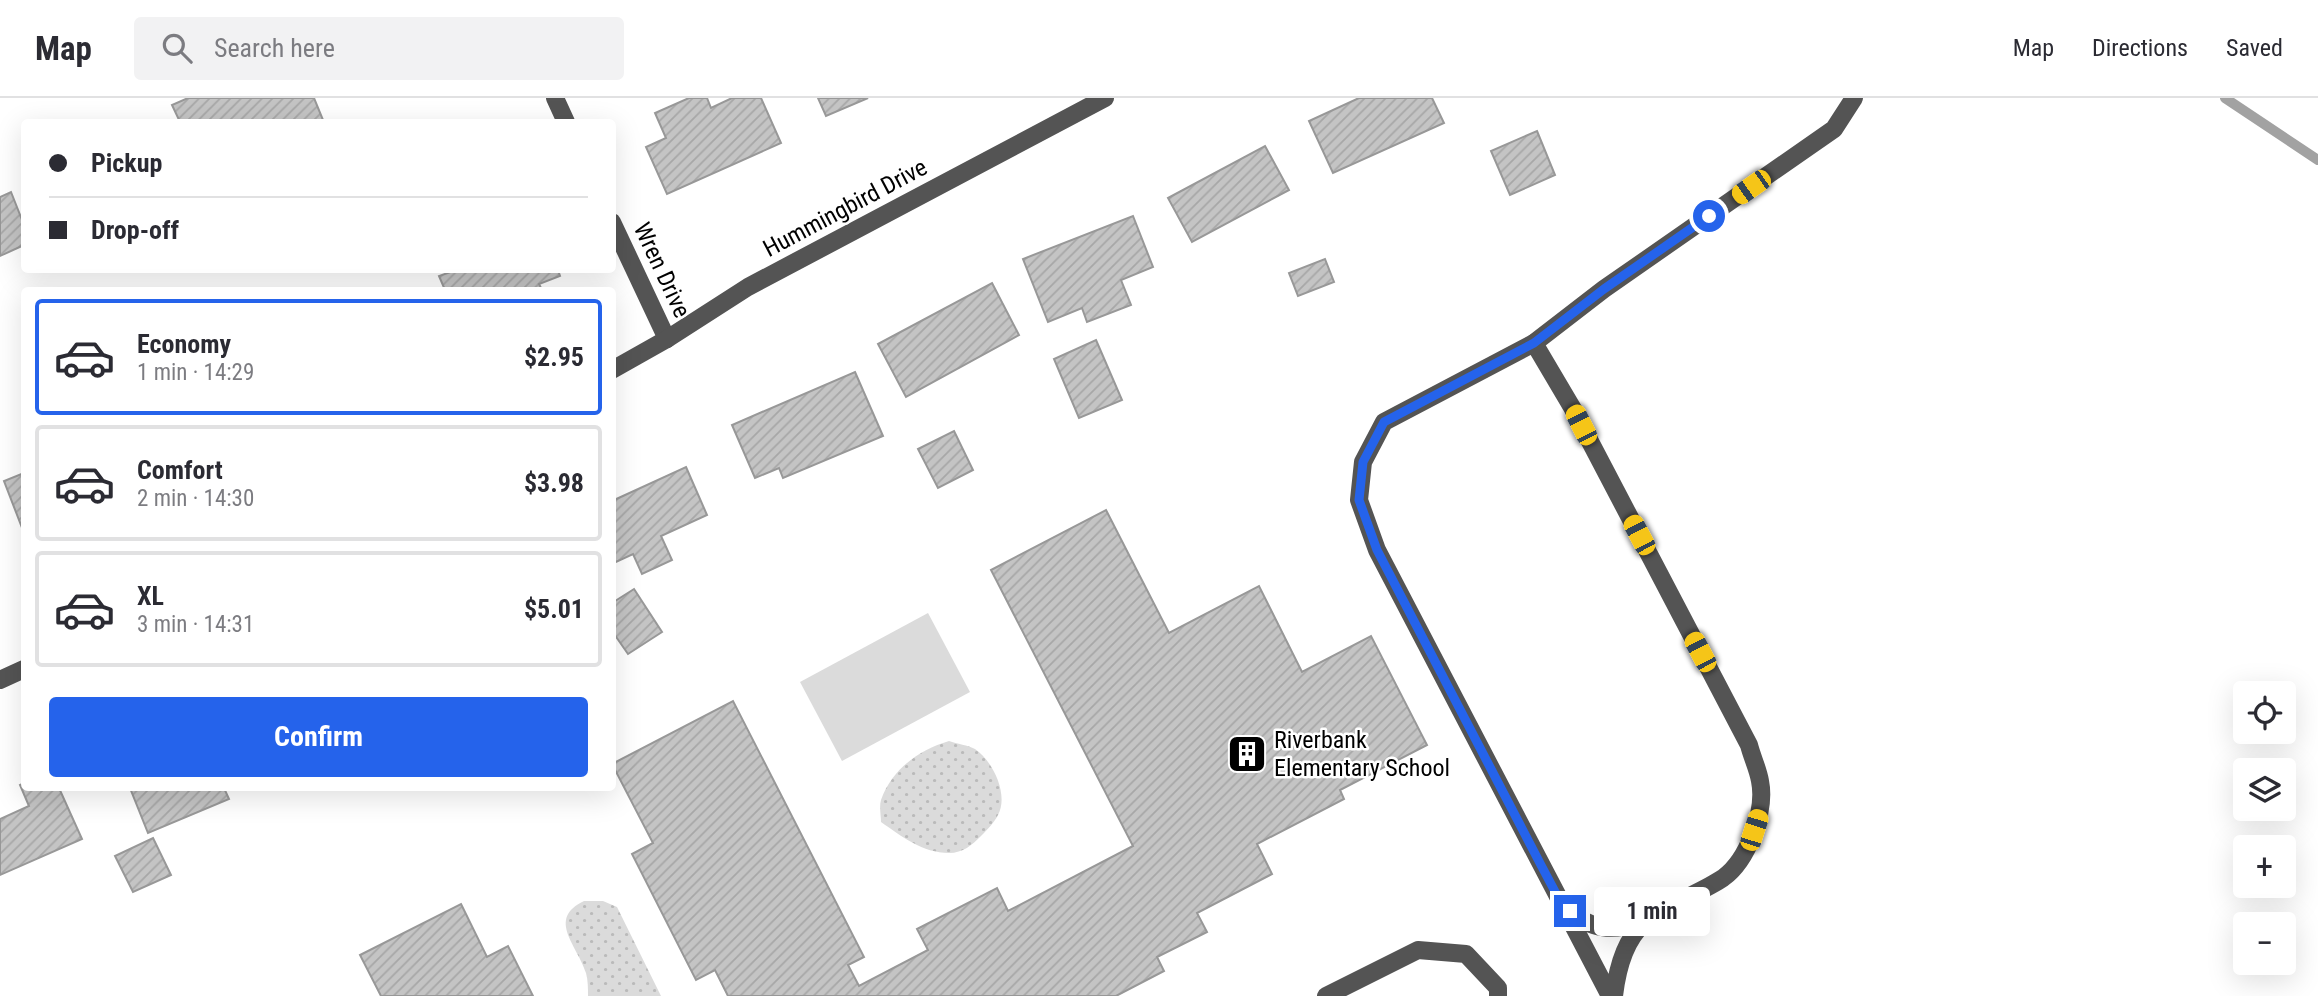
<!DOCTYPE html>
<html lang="en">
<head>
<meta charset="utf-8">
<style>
  body { margin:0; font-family:"Roboto Condensed",sans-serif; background:#f2f2f3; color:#2b2b33; height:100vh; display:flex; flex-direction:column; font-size:26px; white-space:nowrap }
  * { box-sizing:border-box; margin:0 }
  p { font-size:23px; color:#7c7c81 }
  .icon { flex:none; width:38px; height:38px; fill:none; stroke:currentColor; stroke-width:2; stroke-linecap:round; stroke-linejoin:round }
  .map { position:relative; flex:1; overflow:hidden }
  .side { position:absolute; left:21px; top:189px; width:595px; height:504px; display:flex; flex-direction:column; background:#fff; border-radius:7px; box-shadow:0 7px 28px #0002 }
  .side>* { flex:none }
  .hud { position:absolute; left:21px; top:21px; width:595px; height:154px; border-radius:7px; box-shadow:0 7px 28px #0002; display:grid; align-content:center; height:154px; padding:0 28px; background:#fff }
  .fabs { position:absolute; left:2233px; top:583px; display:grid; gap:14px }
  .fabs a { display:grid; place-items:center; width:63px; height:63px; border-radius:7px; background:#fff; box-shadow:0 7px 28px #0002; font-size:35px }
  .end { position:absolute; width:32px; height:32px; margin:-16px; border:9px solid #2563eb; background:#fff; box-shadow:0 0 0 4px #fff }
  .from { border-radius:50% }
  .bubble { position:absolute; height:49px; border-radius:7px; background:#fff; box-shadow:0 7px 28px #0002; font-size:23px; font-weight:700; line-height:49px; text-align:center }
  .car { position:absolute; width:21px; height:42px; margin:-21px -10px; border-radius:9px; box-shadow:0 0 5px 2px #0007; background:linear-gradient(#f5c518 24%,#345 0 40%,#f5c518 0 76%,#345 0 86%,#f5c518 0) }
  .hud b { display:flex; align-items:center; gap:24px; height:66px; font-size:26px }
  .hud b+b { border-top:2px solid #e1e1e2 }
  .hud i { width:18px; height:18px; background:#2b2b33 }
  ul { padding:12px 0 0; list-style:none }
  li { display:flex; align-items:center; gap:21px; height:116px; margin:0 14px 10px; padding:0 14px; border:4px solid #e1e1e2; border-radius:7px }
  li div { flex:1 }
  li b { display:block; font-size:26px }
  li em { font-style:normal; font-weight:700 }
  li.current { border-color:#2563eb }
  li>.icon { width:63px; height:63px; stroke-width:1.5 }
  .primary-button { display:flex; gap:14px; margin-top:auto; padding:14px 28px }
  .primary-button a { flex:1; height:80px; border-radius:7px; background:#2563eb; color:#fff; font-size:28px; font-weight:700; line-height:80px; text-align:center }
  header { display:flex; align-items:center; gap:42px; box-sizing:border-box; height:98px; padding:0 35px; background:#fff; border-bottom:2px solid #e1e1e2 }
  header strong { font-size:33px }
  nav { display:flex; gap:38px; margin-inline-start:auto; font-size:24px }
  .search { width:490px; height:63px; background:#f2f2f3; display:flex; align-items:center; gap:18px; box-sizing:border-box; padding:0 24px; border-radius:7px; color:#7c7c81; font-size:26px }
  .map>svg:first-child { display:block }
  .grass { fill:#dbdbdb }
  .park { fill:url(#park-dots) }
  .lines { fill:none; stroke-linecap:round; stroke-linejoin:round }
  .stream { stroke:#a2a2a2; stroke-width:10 }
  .building { fill:url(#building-hatch); stroke:#989898; stroke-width:2 }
  .minor { stroke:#545454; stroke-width:18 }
  .route { stroke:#2563eb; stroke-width:9 }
  .labels { text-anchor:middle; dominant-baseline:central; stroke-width:5; stroke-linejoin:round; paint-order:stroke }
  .street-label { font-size:24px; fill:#000; stroke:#fff }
  .poi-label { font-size:24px; fill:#000; stroke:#fff; text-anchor:start }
</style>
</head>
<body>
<header>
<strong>Map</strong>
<div class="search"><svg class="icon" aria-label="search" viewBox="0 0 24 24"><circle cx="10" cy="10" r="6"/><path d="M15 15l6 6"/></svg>Search here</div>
<nav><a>Map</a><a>Directions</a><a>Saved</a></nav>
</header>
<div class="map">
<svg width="2318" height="898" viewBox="0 0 2318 898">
  <defs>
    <pattern id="park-dots" width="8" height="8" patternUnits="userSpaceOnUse" patternTransform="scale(1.75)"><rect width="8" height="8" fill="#dbdbdb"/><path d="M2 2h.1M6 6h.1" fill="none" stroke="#bababa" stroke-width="1.8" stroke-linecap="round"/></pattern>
    <pattern id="building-hatch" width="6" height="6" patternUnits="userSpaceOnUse" patternTransform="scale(1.75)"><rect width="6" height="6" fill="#c4c4c4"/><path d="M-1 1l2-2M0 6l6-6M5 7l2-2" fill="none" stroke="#a7a7a7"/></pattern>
  </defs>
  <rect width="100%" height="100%" fill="#fff"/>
  <path class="grass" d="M928 515 970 594 842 663 800 584Z"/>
  <g class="park">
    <path d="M949 643C957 646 968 647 975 651 993 663 1009 697 998 717 994 725 987 732 981 738 972 747 963 755 949 755 923 755 901 738 881 724 881 717 879 709 881 702 892 671 919 652 949 643Z"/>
    <path d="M584 803H603L617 809 661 898H588C588 891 588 882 586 875 578 848 546 821 584 803Z"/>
  </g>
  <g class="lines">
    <path class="stream" d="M2225 0 2318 62"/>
  </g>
  <g class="building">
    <path d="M188 0H314L323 22 318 24H180L172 7Z"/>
    <path d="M689 0H707L711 10 732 0H761L781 45 667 96 646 49 666 40 655 15Z"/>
    <path d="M818 0H868L826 18Z"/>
    <path d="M1359 0H1432L1444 25 1333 75 1309 23Z"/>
    <path d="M1537 33 1555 77 1510 97 1491 53Z"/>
    <path d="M1265 48 1289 92 1192 144 1168 100Z"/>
    <path d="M11 94 24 127V147L0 158V99Z"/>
    <path d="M1133 118 1153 169 1121 182 1131 207 1087 224 1082 210 1048 224 1023 161Z"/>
    <path d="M1325 161 1334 184 1298 198 1289 175Z"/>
    <path d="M456 172H558L560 178 539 186 542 192H445L439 178Z"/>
    <path d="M992 185 1019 237 906 299 878 246Z"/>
    <path d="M1096 242 1122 302 1079 320 1054 261Z"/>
    <path d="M855 274 883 338 783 380 779 370 755 380 732 327Z"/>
    <path d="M954 333 973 372 938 390 918 351Z"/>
    <path d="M686 369 707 417 661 438 672 462 642 476 633 456 616 464 612 457V403Z"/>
    <path d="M24 375V435L4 383Z"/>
    <path d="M1106 412 1169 535 1259 488 1302 574 1371 538 1427 647 1340 692 1344 701 1257 746 1272 776 1197 815 1207 834 1157 859 1164 873 1116 898H728L715 872 696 882 632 756 653 745 612 666 733 603 864 859 848 867 859 888 928 852 917 831 997 790 1008 813 1133 748 991 472Z"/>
    <path d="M634 491 662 534 628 556 612 533V505Z"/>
    <path d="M24 685V690H59L82 741 0 777V721L29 708 20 687Z"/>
    <path d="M130 690H224L229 701 148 735Z"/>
    <path d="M153 740 171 777 133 794 115 758Z"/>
    <path d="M461 806 487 859 508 848 533 898H381L360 857Z"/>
  </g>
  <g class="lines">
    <g class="minor">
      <path d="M555 0 566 24"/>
      <path d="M612 124 667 241"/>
      <path d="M1534 245 1604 191 1834 31 1854 0"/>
      <path d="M612 272 667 241 748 189 1105 0"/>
      <path d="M0 582 24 571"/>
      <path d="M1568 810C1591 834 1613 833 1645 824"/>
      <path d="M1326 898 1418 852 1466 856 1498 890V898"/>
      <path d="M1610 898 1377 452 1359 402 1363 364 1384 324 1534 245 1573 311 1749 647C1752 659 1758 671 1760 683 1766 713 1748 762 1723 780 1701 795 1663 808 1644 825 1624 843 1617 872 1614 898"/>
    </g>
  </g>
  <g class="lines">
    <path class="route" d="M1570 813 1560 803 1542 769 1377 452 1359 402 1363 364 1384 324 1534 245 1604 191 1709 118"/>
  </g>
  <defs>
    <g id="building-square" transform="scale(2.0125)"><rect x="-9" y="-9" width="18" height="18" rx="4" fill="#000" stroke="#fff"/><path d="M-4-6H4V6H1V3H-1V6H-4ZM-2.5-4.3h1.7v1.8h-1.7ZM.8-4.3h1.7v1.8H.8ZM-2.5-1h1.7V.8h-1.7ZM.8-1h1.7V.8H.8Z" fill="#fff"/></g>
  </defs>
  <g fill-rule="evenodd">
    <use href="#building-square" x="1247" y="656"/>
  </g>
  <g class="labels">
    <g class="street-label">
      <text transform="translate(845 110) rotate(-28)">Hummingbird Drive</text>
      <text transform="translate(662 172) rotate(65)">Wren Drive</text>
    </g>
    <g class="poi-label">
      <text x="1274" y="642">Riverbank<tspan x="1274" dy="28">Elementary School</tspan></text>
    </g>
  </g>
</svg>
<div class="fabs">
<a><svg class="icon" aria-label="locate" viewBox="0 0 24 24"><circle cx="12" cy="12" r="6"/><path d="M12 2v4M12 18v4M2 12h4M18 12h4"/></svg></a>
<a><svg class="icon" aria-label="layers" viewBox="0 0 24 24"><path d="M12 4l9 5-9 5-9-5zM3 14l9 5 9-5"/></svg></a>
<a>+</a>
<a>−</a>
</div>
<i class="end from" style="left:1709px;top:118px"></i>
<i class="end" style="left:1570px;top:813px"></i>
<div class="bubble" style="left:1594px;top:789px;width:116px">1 min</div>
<i class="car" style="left:1751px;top:89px;rotate:235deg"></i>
<i class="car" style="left:1581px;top:327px;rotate:333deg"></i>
<i class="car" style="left:1639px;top:437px;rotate:332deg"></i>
<i class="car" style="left:1700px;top:554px;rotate:332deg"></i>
<i class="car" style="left:1754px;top:732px;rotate:18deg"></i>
<div class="hud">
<b><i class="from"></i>Pickup</b>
<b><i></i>Drop-off</b>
</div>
<section class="side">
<ul>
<li class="current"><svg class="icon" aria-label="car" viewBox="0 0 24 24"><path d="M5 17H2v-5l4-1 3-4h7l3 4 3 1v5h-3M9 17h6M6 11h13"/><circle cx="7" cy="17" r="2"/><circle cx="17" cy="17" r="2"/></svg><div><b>Economy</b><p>1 min · 14:29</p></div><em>$2.95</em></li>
<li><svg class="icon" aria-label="car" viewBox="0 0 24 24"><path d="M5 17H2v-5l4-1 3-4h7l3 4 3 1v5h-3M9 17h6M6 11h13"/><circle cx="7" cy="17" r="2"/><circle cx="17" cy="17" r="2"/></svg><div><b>Comfort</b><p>2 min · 14:30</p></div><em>$3.98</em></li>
<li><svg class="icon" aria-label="car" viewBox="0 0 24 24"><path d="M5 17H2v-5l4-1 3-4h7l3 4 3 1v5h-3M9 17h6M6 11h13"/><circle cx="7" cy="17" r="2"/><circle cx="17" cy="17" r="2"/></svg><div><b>XL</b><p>3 min · 14:31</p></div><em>$5.01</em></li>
</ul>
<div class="primary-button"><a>Confirm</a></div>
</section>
</div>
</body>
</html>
